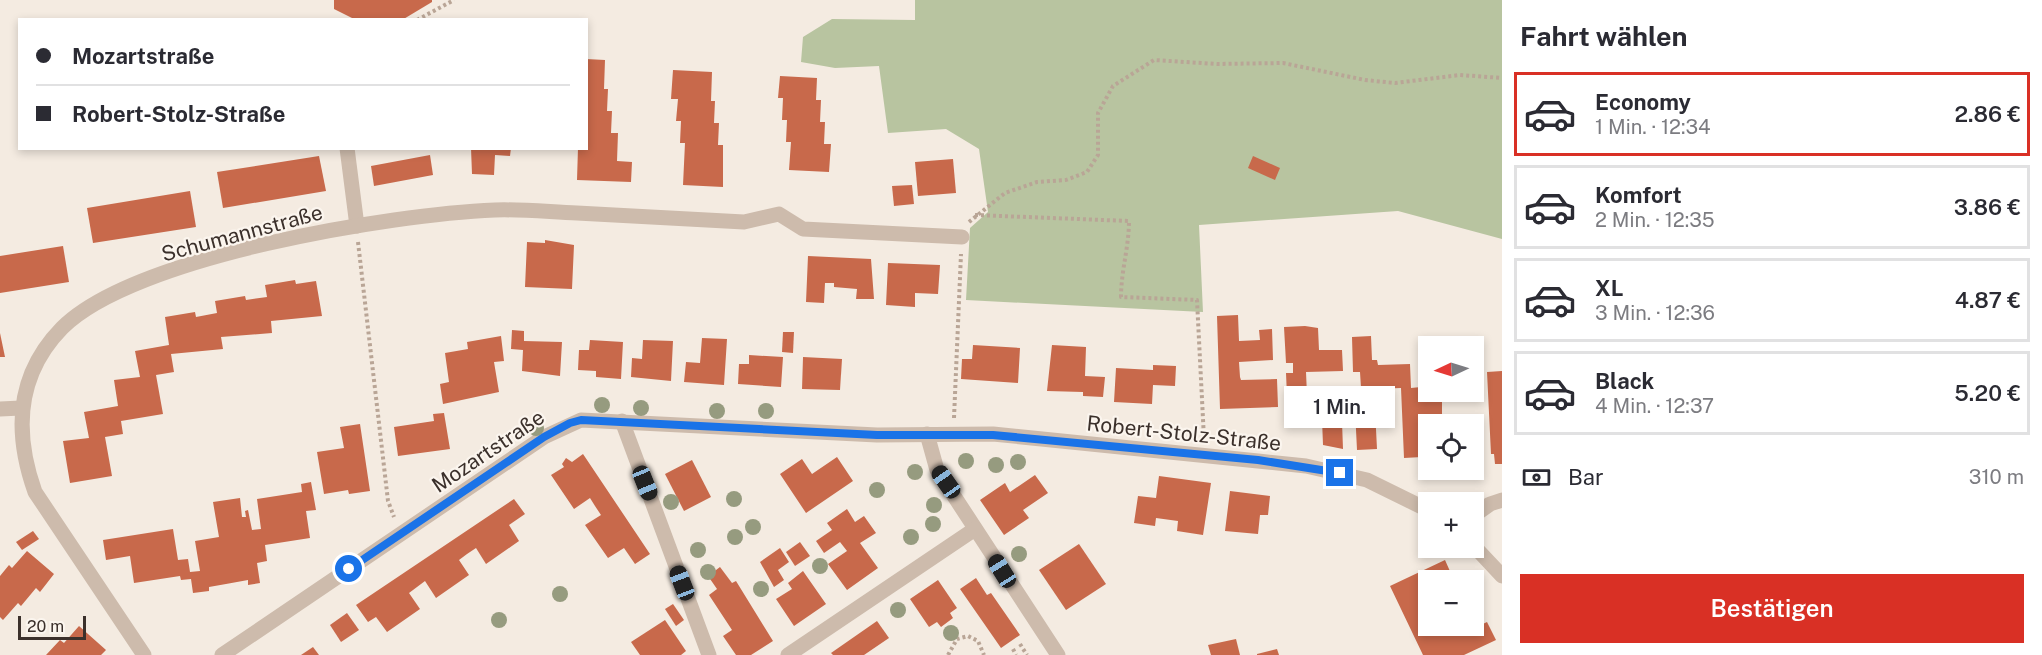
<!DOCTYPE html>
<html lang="de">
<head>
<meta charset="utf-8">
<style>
  body { margin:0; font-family:"Public Sans",sans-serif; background:#f2f2f3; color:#2b2b33; height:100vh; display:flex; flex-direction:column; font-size:22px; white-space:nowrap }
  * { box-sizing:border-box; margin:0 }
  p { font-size:20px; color:#7c7c81 }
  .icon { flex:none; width:33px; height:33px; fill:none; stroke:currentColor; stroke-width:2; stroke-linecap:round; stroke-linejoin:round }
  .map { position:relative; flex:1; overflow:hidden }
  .drawer { display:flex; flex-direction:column; background:#fff; width:540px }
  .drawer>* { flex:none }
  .hud { position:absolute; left:18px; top:18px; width:570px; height:132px; border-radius:0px; box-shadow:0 3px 9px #0003; display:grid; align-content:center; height:132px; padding:0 18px; background:#fff }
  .needle { width:39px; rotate:266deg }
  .buttons { position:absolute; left:1418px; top:336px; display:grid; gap:12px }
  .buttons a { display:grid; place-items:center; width:66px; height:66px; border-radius:0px; background:#fff; box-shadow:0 3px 9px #0003; font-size:30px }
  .scale { position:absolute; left:18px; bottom:15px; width:68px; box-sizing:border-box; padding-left:6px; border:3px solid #3b302b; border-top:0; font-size:16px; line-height:21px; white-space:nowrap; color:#3b302b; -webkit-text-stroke:4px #fbf5ee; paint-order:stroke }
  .end { position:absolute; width:27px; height:27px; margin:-14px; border:8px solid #1a73e8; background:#fff; box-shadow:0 0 0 3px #fff }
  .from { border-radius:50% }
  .bubble { position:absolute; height:42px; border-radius:0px; background:#fff; box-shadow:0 3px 9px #0003; font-size:20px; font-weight:600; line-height:42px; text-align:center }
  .car { position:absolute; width:18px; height:36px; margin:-18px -9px; border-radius:8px; box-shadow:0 0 4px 2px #0007; background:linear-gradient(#222 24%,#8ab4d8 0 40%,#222 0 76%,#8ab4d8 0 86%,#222 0) }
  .hud b { display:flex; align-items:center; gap:21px; height:57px; font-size:22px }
  .hud b+b { border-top:2px solid #e1e1e2 }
  .hud i { width:15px; height:15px; background:#2b2b33 }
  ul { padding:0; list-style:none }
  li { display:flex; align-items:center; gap:18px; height:84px; margin:0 12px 9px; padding:0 6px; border:3px solid #e1e1e2; border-radius:0px }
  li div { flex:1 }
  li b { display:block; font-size:22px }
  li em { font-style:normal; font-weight:600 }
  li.current { border-color:#d93025 }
  li>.icon { width:54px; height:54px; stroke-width:1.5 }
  h2 { padding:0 18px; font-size:27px; line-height:72px }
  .pay { display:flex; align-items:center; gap:15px; height:66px; padding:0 18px; font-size:22px }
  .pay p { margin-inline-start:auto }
  .action { display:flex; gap:12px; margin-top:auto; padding:12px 18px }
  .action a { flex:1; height:69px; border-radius:0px; background:#d93025; color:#fff; font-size:24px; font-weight:600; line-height:69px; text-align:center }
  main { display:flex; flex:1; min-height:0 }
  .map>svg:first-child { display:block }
  .green { fill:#b8c4a0 }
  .building { fill:#c8694b }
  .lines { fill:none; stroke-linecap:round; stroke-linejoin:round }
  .path { stroke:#b9a596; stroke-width:4; stroke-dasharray:3 3; stroke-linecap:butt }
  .minor { stroke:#cdbbac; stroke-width:15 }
  .tree { fill:#969b7f }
  .route { stroke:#1a73e8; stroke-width:8 }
  .labels { text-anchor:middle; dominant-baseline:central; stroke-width:4.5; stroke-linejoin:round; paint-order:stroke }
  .street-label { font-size:21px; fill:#3b302b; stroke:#fbf5ee }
</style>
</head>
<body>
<main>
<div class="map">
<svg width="1502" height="655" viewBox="0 0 1502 655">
  <rect width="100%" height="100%" fill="#f4ebe1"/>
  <path class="green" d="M915 0H1502V239L1398 211 1199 225 1203 312 966 300 970 228 988 212 979 149 946 129 888 133 879 66 835 68 801 62 803 37 832 19 915 20Z"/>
  <g class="building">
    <path d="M334 0H432V2L402 20H356L334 9Z"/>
    <path d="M586 59 605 60 604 89H608L607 111H612L611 133H618L617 161 632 162 631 182 577 180 578 148H586Z"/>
    <path d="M673 70 712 72 711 101H715L714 123H719L718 145H723V187L683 185 685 143H680L681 121H676L678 99H671Z"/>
    <path d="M780 76 817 78 816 100H821L820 122H825L824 144H831L829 172 789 170 791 142H786L787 120H782L783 98H778Z"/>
    <path d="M471 148H511L510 156 495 155 494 175 472 174Z"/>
    <path d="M430 155 433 175 374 186 371 166Z"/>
    <path d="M319 156 326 191 223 208 217 172Z"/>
    <path d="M1253 156 1280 168 1275 180 1248 168Z"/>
    <path d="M953 159 956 193 918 196 915 162Z"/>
    <path d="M912 185 914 204 894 206 892 186Z"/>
    <path d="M190 191 196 227 93 243 87 208Z"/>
    <path d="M545 240 574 245 572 289 525 287 527 242 545 243Z"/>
    <path d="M63 246 69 282 0 293V256Z"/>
    <path d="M808 256 871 259 874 299H856L857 289 834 287V283H825L824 303 806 302Z"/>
    <path d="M888 263 940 265 938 294 915 293V307L886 305Z"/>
    <path d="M295 280 296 284 316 281 322 316 271 321 272 333 221 337 223 349 171 354 174 372 156 375 163 414 121 421 123 434 105 437 112 476 70 483 63 441 89 438 84 412 118 406 114 380 140 377 135 351 169 345 165 317 195 312 196 317 217 313 215 301 245 296 246 300 267 297 265 285Z"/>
    <path d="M1238 315 1239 341 1260 340 1259 330 1272 329 1273 360 1239 362 1240 377 1241 380 1277 379 1278 407 1220 409 1217 316Z"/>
    <path d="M1305 326 1318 328 1319 350H1342L1343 371 1306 372 1307 395 1341 394 1343 449 1323 445 1322 419 1288 420 1286 373H1293V363H1286L1284 327Z"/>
    <path d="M512 330 524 331V341L562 342 560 376 522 371 523 350 511 349Z"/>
    <path d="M783 332H794L793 353 782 352Z"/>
    <path d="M0 333 5 357H0Z"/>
    <path d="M501 336 504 361 494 362 499 392 443 404 440 384 449 382 445 353 468 349 467 342Z"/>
    <path d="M1371 336 1372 360H1377L1378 365 1410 364 1411 388 1421 387 1420 361 1428 360V392H1442V424H1428V454H1424L1422 448V457L1404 458 1401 388 1374 389 1377 449 1357 450 1354 389 1361 388 1360 372H1353L1352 337Z"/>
    <path d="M702 338 727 339 724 385 684 382 686 362 700 363Z"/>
    <path d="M590 340 623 342 621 379 596 377V371L578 370 579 350H589Z"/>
    <path d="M643 340 673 341 671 381 631 377 632 358 642 359Z"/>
    <path d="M973 345 1020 348 1018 383 961 379 962 359H972Z"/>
    <path d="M1052 345 1086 347 1085 376 1105 377 1103 397 1083 396V392L1047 391Z"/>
    <path d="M749 355 783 357 781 387 738 384 739 364H749Z"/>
    <path d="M803 357 842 359 840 390 802 389Z"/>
    <path d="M1153 365 1176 366 1175 386 1153 385 1152 404 1114 402 1116 368 1153 370Z"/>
    <path d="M1502 371V464H1495L1494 454H1491L1487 372Z"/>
    <path d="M444 413 450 449 398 456 394 427 434 421 433 414Z"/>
    <path d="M1479 423 1480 452H1473V424Z"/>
    <path d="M360 424 370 491 349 494 348 490 324 494 317 452 344 448 340 427Z"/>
    <path d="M583 454 650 554 635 564 624 548 608 558 585 525 601 515 595 506 590 498 574 509 551 475 564 467 562 464 566 458 572 462Z"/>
    <path d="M837 457 853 481 806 513 780 474 802 459 812 474Z"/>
    <path d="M692 460 711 497 684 511 665 474Z"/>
    <path d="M1035 475 1048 493 1023 510 1029 518 1004 535 980 500 1005 483 1010 492Z"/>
    <path d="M1159 476 1211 483 1203 535 1177 531 1178 521 1156 518 1155 526 1134 523 1138 496 1156 498Z"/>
    <path d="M311 482 316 510 306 511 310 538 265 545 267 561 257 563 260 583 248 585V580L226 584 209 587V591L193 593 191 579 181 580 180 576 134 583 130 556 106 560 103 540 173 529 178 560 188 559 190 572 200 571 195 541 219 537 213 502 240 498 242 517H246L245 511 248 510 252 530 261 529 257 499 302 492 301 484Z"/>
    <path d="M1230 491 1270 496 1268 515H1260L1258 534 1225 531Z"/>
    <path d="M514 499 525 514 509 525 519 541 486 564 476 548 467 554 459 560 469 575 436 598 425 581 409 593 420 609 387 632 376 617 368 622 356 605Z"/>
    <path d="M847 509 855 522 864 516 876 533 860 543 878 568 847 590 828 564 847 551 840 542 824 553 816 541 832 530 827 523Z"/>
    <path d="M33 531 39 539 22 550 16 542Z"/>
    <path d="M800 542 810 556 795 566 786 552Z"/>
    <path d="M1079 544 1106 584 1066 610 1039 570Z"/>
    <path d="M780 548 789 562 778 570 784 580 774 587 760 562Z"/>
    <path d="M27 551 54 574 40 592 36 588 21 606 18 603 3 620 0 617V576L9 565 12 568Z"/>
    <path d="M1445 560 1453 578 1428 580V626H1463L1466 632 1487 622 1496 640 1464 655H1423L1390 586Z"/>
    <path d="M720 567 732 583 736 581 773 641 751 655H736L723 636 732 630 709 595 717 589 708 576Z"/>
    <path d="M803 571 826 604 794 626 776 599 792 589 788 583Z"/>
    <path d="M976 578 987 595 991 593 1020 635 1001 648 960 589Z"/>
    <path d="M938 580 957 608 950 613 953 618 941 627 937 622 929 627 910 599Z"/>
    <path d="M673 604 684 620 676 626 665 609Z"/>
    <path d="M347 613 359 630 341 642 330 625Z"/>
    <path d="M665 620 686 651 681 655H640L631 642Z"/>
    <path d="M877 621 889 638 864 655H833L831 653Z"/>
    <path d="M79 626 106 650 101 655H46L60 640 64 643Z"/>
    <path d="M1236 639 1240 655H1211L1208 645Z"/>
    <path d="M313 647 319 655H301Z"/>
    <path d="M1277 649 1279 655H1257V654Z"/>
  </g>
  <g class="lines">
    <g class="path">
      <path d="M417 20 454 0"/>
      <path d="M975 215 1129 221C1129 247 1121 271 1121 297L1197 300 1204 439"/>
      <path d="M969 222 1005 193 1037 182 1066 180 1087 172 1098 155V113L1113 86 1154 60 1217 64 1283 63 1365 80 1395 83 1460 75 1502 78"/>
      <path d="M358 242 388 501 394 517"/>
      <path d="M954 418 961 254"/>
      <path d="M1020 644 1027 655"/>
      <path d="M1013 649 1016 655"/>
      <path d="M948 655 957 639 968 636 978 641 984 655"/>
    </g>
    <g class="minor">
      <path d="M347 148 357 226"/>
      <path d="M0 409 21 408"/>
      <path d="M622 421 709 655"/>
      <path d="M927 434 937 470 1058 655"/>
      <path d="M1473 516 1490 504 1502 500"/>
      <path d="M1473 545 1502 576"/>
      <path d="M144 655 35 492C14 433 16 375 62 328 134 256 393 214 495 210 522 209 550 212 577 213 632 216 688 219 744 222L779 214 803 229 962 237"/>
      <path d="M222 655 544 437 581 420 877 435 993 434 1258 461 1306 466 1367 480 1428 510"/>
      <path d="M788 655 975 529"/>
    </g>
  </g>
  <g class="tree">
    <circle cx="602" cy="405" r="8"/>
    <circle cx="641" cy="408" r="8"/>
    <circle cx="717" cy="411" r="8"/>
    <circle cx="766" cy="411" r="8"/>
    <circle cx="536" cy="428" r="8"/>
    <circle cx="966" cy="461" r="8"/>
    <circle cx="1018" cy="462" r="8"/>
    <circle cx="996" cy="465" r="8"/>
    <circle cx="915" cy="472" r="8"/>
    <circle cx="877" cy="490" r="8"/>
    <circle cx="734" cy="499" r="8"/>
    <circle cx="671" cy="502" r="8"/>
    <circle cx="934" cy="505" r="8"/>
    <circle cx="933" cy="524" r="8"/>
    <circle cx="753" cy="527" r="8"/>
    <circle cx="735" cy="537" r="8"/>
    <circle cx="911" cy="537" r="8"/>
    <circle cx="698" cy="550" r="8"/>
    <circle cx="1019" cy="554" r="8"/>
    <circle cx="820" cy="566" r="8"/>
    <circle cx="708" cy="572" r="8"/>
    <circle cx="761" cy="589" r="8"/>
    <circle cx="560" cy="594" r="8"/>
    <circle cx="898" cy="610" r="8"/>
    <circle cx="499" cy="620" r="8"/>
    <circle cx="951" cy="633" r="8"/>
  </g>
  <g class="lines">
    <path class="route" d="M349 569 544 437 570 423 581 420 877 435H993L1258 460 1340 473"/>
  </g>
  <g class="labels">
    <g class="street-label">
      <text transform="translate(242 233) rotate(-15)">Schumannstraße</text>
      <text transform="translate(1184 433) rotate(6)">Robert-Stolz-Straße</text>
      <text transform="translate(488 451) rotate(-34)">Mozartstraße</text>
    </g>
  </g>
</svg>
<div class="buttons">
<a><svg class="needle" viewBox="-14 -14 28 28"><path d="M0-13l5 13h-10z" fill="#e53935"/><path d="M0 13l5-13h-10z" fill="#7c7c81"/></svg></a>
<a><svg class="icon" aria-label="locate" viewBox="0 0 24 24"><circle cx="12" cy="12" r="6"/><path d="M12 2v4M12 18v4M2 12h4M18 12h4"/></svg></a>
<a>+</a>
<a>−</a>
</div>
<div class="scale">20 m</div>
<i class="end from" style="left:349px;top:569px"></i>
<i class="end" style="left:1340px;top:473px"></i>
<div class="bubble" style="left:1284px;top:386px;width:111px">1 Min.</div>
<i class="car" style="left:946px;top:482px;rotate:325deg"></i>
<i class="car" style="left:645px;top:483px;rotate:158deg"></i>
<i class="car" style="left:1002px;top:571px;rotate:328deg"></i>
<i class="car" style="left:682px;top:583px;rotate:339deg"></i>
<div class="hud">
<b><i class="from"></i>Mozartstraße</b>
<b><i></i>Robert-Stolz-Straße</b>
</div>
</div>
<section class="drawer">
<h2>Fahrt wählen</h2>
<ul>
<li class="current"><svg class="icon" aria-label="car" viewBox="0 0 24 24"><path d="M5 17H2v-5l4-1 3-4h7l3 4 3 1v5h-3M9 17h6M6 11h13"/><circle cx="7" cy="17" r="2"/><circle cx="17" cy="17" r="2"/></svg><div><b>Economy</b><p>1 Min. · 12:34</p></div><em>2.86 €</em></li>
<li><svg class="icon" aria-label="car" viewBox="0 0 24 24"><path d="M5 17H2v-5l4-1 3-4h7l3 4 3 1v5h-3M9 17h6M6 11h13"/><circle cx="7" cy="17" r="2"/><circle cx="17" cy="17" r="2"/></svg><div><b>Komfort</b><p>2 Min. · 12:35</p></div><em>3.86 €</em></li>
<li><svg class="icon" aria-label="car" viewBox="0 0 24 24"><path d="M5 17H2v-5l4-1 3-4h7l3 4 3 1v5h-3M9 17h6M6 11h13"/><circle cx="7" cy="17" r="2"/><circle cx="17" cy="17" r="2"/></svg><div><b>XL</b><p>3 Min. · 12:36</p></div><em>4.87 €</em></li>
<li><svg class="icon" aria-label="car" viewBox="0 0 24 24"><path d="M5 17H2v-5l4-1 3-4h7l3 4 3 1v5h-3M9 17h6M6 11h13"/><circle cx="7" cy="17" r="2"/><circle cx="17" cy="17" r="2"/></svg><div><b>Black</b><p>4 Min. · 12:37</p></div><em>5.20 €</em></li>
</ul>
<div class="pay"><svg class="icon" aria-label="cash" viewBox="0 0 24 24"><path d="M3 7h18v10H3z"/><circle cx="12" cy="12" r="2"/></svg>Bar<p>310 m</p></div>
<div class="action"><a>Bestätigen</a></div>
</section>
</main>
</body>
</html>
